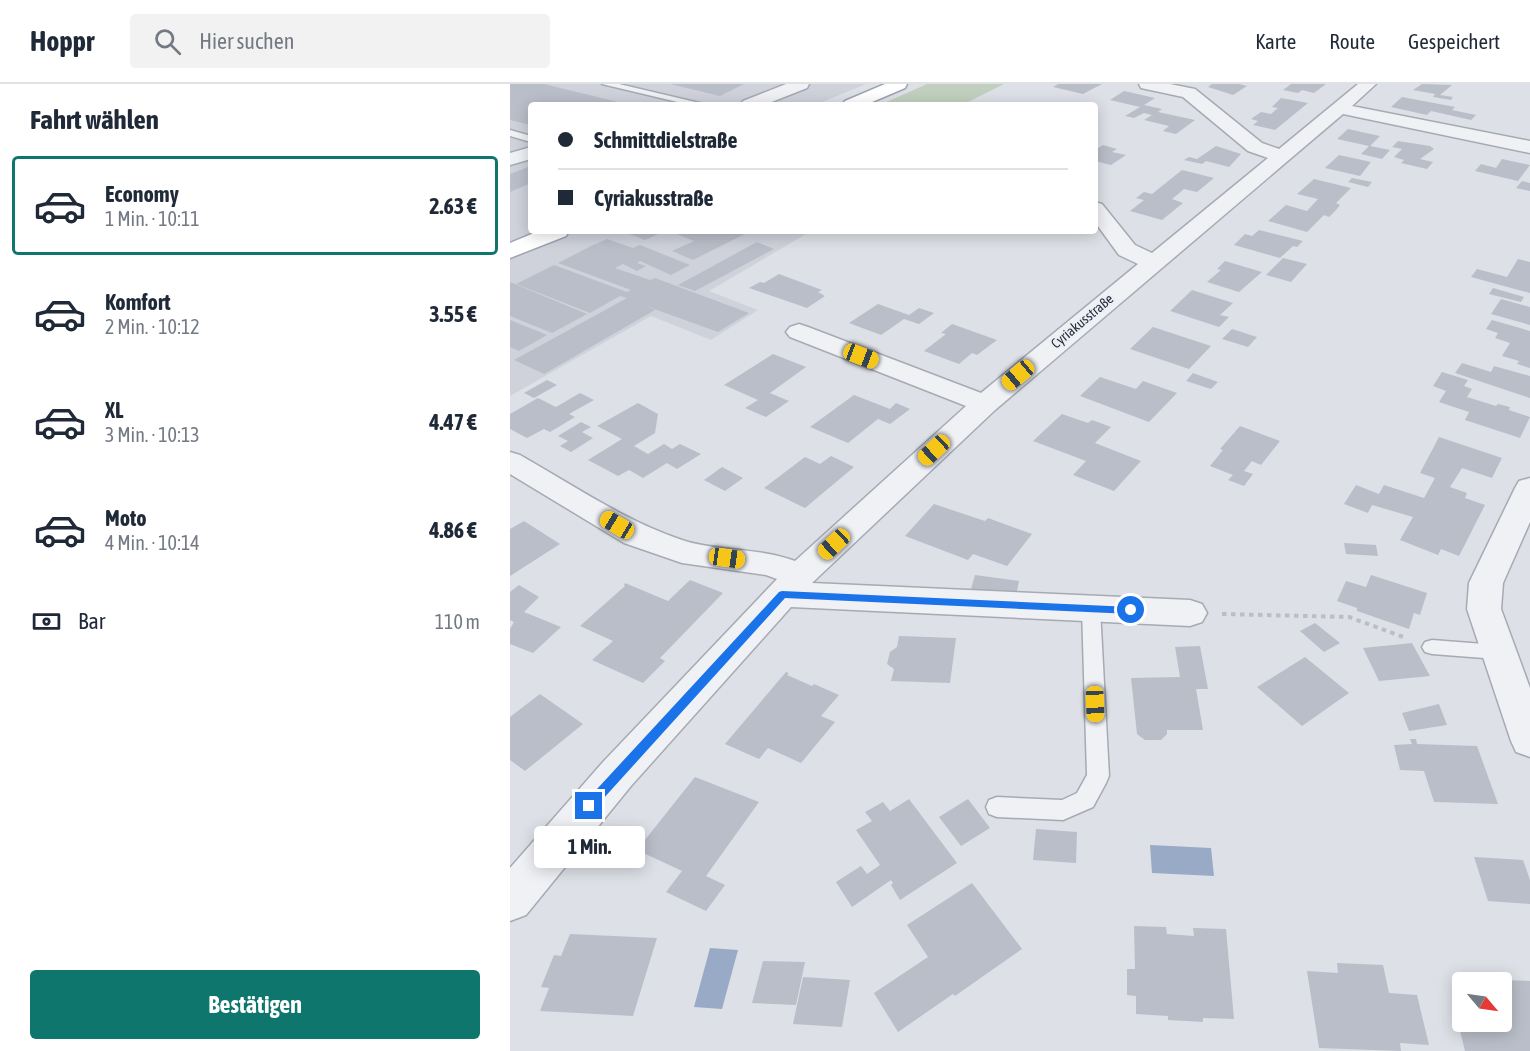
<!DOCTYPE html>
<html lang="de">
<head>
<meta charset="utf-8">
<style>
  body { margin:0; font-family:"Asap Condensed",sans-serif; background:#f2f2f3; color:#1f2937; height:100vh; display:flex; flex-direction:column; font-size:22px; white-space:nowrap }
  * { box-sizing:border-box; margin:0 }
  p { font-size:20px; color:#747a83 }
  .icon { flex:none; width:33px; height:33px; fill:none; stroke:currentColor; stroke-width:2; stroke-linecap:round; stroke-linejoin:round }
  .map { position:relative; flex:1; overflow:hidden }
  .sheet { display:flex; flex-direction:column; background:#fff; width:510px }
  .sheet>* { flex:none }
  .top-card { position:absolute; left:18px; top:18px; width:570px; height:132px; border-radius:6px; box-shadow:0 3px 15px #0003; display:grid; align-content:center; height:132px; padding:0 30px; background:#fff }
  .needle { width:39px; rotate:119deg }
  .controls { position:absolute; left:942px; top:888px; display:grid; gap:12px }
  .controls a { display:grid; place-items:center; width:60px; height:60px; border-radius:6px; background:#fff; box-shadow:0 3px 15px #0003; font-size:30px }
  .end { position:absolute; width:27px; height:27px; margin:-14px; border:8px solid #1a73e8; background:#fff; box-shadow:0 0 0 3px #fff }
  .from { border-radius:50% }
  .bubble { position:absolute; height:42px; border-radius:6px; background:#fff; box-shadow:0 3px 15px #0003; font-size:20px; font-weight:700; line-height:42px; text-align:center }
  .car { position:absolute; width:18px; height:36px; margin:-18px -9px; border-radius:8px; box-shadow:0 0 4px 2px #0007; background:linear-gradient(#f5c518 24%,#345 0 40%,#f5c518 0 76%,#345 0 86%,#f5c518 0) }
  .top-card b { display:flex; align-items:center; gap:21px; height:57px; font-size:22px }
  .top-card b+b { border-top:2px solid #e0e1e3 }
  .top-card i { width:15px; height:15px; background:#1f2937 }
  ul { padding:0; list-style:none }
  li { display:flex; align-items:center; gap:18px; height:99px; margin:0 12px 9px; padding:0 18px; border:3px solid transparent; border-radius:6px }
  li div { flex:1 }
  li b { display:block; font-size:22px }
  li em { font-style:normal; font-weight:700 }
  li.active { border-color:#0f766e }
  li>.icon { width:54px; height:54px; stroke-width:1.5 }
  h2 { padding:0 30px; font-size:27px; line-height:72px }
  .pay { display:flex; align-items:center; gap:15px; height:66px; padding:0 30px; font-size:22px }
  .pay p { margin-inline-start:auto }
  .button { display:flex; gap:12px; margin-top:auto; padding:12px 30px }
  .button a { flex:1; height:69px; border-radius:6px; background:#0f766e; color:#fff; font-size:24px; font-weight:700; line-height:69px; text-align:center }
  header { display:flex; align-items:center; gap:36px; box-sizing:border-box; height:84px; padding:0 30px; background:#fff; border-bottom:2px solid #e0e1e3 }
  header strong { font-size:28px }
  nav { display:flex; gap:33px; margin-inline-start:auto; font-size:21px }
  .search { width:420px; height:54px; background:#f2f2f3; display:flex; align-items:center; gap:15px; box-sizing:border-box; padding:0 21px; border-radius:6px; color:#747a83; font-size:22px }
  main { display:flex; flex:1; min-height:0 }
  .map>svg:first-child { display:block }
  .built { fill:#cfd2db }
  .green { fill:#c1d0be }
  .water { fill:#98aac6 }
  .building { fill:#babec9 }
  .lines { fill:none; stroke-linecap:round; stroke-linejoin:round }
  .service-casing { stroke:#a6aab3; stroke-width:3 }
  .minor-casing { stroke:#a6aab3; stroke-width:3 }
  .primary-casing { stroke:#9ca3b2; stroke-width:3 }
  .path { stroke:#bbbec5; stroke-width:4; stroke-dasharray:4.5 4.5; stroke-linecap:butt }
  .service { fill:#eff1f5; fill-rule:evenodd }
  .minor { fill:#eff1f5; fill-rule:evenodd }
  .primary { fill:#fff; fill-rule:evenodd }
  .route { fill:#1a73e8 }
  .labels { text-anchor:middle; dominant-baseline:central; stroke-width:4.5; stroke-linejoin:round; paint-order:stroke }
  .far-street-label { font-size:14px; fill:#272d3c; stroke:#eceff4 }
</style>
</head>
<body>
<header>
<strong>Hoppr</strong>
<div class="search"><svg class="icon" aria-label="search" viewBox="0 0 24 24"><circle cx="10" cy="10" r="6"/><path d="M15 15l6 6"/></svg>Hier suchen</div>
<nav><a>Karte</a><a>Route</a><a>Gespeichert</a></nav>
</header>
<main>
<section class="sheet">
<h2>Fahrt wählen</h2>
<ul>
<li class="active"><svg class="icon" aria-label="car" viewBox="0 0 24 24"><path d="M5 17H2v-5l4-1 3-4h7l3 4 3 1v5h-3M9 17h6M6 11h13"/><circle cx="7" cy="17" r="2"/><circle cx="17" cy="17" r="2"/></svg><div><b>Economy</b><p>1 Min. · 10:11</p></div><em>2.63 €</em></li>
<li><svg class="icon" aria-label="car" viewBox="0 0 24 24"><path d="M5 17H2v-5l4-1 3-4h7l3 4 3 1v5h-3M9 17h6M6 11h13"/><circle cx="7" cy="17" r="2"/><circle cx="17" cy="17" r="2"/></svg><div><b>Komfort</b><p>2 Min. · 10:12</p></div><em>3.55 €</em></li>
<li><svg class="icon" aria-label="car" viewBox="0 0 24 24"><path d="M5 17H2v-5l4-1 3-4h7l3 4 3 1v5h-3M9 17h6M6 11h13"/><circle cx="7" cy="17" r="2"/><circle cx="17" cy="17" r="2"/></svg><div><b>XL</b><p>3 Min. · 10:13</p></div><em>4.47 €</em></li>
<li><svg class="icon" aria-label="car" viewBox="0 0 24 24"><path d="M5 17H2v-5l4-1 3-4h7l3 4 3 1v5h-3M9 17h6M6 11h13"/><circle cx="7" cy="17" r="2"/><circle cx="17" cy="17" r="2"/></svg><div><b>Moto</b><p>4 Min. · 10:14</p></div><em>4.86 €</em></li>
</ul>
<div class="pay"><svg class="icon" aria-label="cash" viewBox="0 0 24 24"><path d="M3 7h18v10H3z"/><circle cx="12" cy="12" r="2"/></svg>Bar<p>110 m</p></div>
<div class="button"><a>Bestätigen</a></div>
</section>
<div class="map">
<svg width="1020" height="967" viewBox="0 0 1020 967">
  <rect width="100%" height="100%" fill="#dde0e6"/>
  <path class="built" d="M0 0H356L305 21H21V147H301L199 207 248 226 201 256 141 232 0 312Z"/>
  <path class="green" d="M417 0H494L452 21H370Z"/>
  <g class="water">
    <path d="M640 761 701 764 704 792 642 789Z"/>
    <path d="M200 864 228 866 212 925 184 923Z"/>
  </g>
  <g class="building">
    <path d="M0 0H34L120 21H21V41L0 36Z"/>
    <path d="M160 0H234L210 12Z"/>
    <path d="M548 0H592L573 10 543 3Z"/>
    <path d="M702 0H729L737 2 723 11 698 3Z"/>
    <path d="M781 0H816L804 9 792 6 788 9 773 6Z"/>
    <path d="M912 0 942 1 930 11 943 13 941 16 923 13 925 10 903 6Z"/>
    <path d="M614 7 645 14 634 21 652 25 648 28 685 36 666 50 653 47 659 42 634 36 642 31 634 29 624 34 615 32 630 23 600 16Z"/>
    <path d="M892 13 945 23 942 26 966 31 961 36 921 27 917 31 881 23Z"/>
    <path d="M771 14 798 19 765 46 743 41 748 37 741 35 751 28 761 30 768 24 762 23Z"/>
    <path d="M838 45 870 52 860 62 880 66 872 75 851 70 859 62 827 55Z"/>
    <path d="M888 57 920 62 924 65 910 75 923 78 917 85 891 79 894 76 884 73 892 65 882 63Z"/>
    <path d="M593 61 607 65 602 68 616 71 601 81 585 77V66Z"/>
    <path d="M706 62 731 70 719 83 696 77 692 80 674 76 679 73 687 75Z"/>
    <path d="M829 71 861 78 850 92 815 84Z"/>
    <path d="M992 75 1020 81 1008 97 965 87 971 80 986 84Z"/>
    <path d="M21 82V99L0 108V90Z"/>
    <path d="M672 86 704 94 687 108 674 105 667 111 662 115 673 119 652 136 620 127 634 116 626 114 634 108 642 110Z"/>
    <path d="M842 94 862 98 858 103 838 98Z"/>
    <path d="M804 95 841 104 826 119 830 121 826 126 819 133 814 131 797 148 758 137 776 121 797 127 808 115 787 110Z"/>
    <path d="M1012 97 1020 99V107L1006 104Z"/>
    <path d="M749 146 793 157 787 163 783 162 770 174 724 161 735 150 742 152Z"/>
    <path d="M111 147H149L145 149 148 150 135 156Z"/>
    <path d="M159 147H225L235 150 183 176 162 167 184 157Z"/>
    <path d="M97 155 123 164 130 161 180 181 161 191 130 177 127 179 136 182 127 187 113 180 105 184 140 196 145 194 239 229 208 248 136 222 145 226 34 290 4 276 117 214 110 212 80 229 6 200 44 181 117 208 121 206 48 179 85 160 107 168 86 160Z"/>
    <path d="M247 158 264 165 185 207 168 201Z"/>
    <path d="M773 174 797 180 781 198 756 191Z"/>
    <path d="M1008 175 1020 178V209L961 193 967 185 997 193Z"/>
    <path d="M715 177 752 188 729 208 697 198 711 186 707 185Z"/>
    <path d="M269 190 312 206 308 208 315 212 297 224 239 204 250 198 254 199Z"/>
    <path d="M0 198 77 230 42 249 0 232Z"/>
    <path d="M983 204 1014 213 1011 218 979 210Z"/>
    <path d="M682 206 723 219 710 231 719 233 709 243 660 227Z"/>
    <path d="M991 215 1020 223V241L981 230Z"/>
    <path d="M368 220 399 231 409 224 424 229 409 240 394 235 371 251 339 239Z"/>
    <path d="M0 236 37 251 9 267 0 263Z"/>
    <path d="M982 236 1020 247V284L1007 280 1009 277 992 272 1000 259 985 254 988 249 976 245Z"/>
    <path d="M442 240 487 256 467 271 462 269 449 280 414 267 436 250 431 249Z"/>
    <path d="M643 243 701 262 679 285 620 265Z"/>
    <path d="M722 245 747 253 738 263 712 255Z"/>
    <path d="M263 270 296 283 260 309 279 317 256 333 235 324 248 316 214 301Z"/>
    <path d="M952 279 981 288 984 282 1020 292V314L945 289Z"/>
    <path d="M932 288 958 296 954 302 962 305 957 313 986 322 988 320 1000 323 999 326 1020 333 1010 354 955 336 959 328 929 318 936 307 923 302Z"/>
    <path d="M683 289 708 298 701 305 676 297Z"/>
    <path d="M590 293 626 305 633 297 667 309 639 338 570 312Z"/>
    <path d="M37 296 47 301 24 314 14 309Z"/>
    <path d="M70 309 84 316 59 330 65 333 40 348 34 345 17 354 0 345V330L28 314 46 323Z"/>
    <path d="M344 311 380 325 386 319 400 325 380 340 368 335 338 359 300 343Z"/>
    <path d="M128 319 148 330 145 349 124 362 138 370 154 360 162 365 170 360 191 370 167 385 157 379 133 394 119 386 108 392 78 376 112 355 87 342Z"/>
    <path d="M552 330 578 339 582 336 601 343 585 359 631 377 604 407 563 391 576 377 523 357Z"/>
    <path d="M71 338 81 343 72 348 83 354 61 368 50 362 58 357 48 352Z"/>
    <path d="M730 342 770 357 751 381 742 377 734 387 743 390 734 402 718 396 723 391 700 382 713 366 710 365Z"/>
    <path d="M929 353 992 374 982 394 952 384 940 403 957 409 955 414 975 421 949 472 931 465 928 471 890 456 903 433 862 421 858 429 834 420 846 401 869 410 874 401 914 414 925 394 910 389Z"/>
    <path d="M321 372 344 383 295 424 254 404 295 373 310 380Z"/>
    <path d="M212 383 233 394 215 407 194 396Z"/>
    <path d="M424 420 475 437 478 434 522 450 497 482 463 470 458 476 395 452Z"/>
    <path d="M14 437 50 460 0 492V445Z"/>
    <path d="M834 459 866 461 868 472 836 470Z"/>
    <path d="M465 491 509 497 506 512 461 505Z"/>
    <path d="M861 491 917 509 910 531 904 529 899 545 847 527V524L827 517 836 497 856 503Z"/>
    <path d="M180 496 213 509 150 574 155 577 133 599 82 576 103 557 70 542 115 502 114 501 115 499 158 517Z"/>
    <path d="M9 501 29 513 14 528 51 543 23 569 0 560V545L4 538 0 536V508Z"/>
    <path d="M805 539 830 559 814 568 790 547Z"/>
    <path d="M389 552 446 554 440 599 381 597 384 585 377 580 380 568 387 563Z"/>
    <path d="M902 559 920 592 869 597 853 564Z"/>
    <path d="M690 562 698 605H686L693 646H657V650L651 656H635L627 650 621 594 670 593 665 563Z"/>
    <path d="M795 573 839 609 792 642 747 603Z"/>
    <path d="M276 588 279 589 277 591 302 602 304 600 329 611 311 632 325 638 291 679 258 664 249 675 215 660Z"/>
    <path d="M30 610 73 640 15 687 0 676V633Z"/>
    <path d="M929 620 937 641 899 647 892 629Z"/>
    <path d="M900 655H906L907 660 967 662 988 720 924 718 914 687 890 686 884 661 902 660Z"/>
    <path d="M185 693 249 718 196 792 215 801 196 827 156 808 172 787 127 766Z"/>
    <path d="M399 715 447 779 390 816 381 801 383 799 381 796 342 823 326 798 351 782 357 790 370 781 346 746 362 737 355 728 373 718 380 727Z"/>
    <path d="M458 715 480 744 451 762 429 733Z"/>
    <path d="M526 745 567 748 566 779 523 776Z"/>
    <path d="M964 773 1013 776 1020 796V820L978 817Z"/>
    <path d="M462 799 512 865 445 912 443 910 388 948 364 909 418 873 397 841Z"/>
    <path d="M624 842 656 843 657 850 684 852 683 844 716 845 724 935 693 934V938L658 936V932L626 930V912L617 911V885H625Z"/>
    <path d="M60 850 147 854 123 932 30 927 39 904 31 903 44 871 51 872Z"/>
    <path d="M253 877 295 878 286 921 242 919Z"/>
    <path d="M827 879 873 881 879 909 907 911 919 961 890 959 891 967 809 964 797 887 828 889Z"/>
    <path d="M293 893 340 896 332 943 283 940Z"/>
    <path d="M961 895 1020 897V967H955L943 919 952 920V938H992V898H962Z"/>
  </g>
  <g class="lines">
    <g class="service-casing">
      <g id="service">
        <path d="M92 0H109L198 21H180Z"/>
        <path d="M0 46 21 52V58L0 52Z"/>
        <path d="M581 518 588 520 590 525 599 692 596 699 583 723 553 736 487 733 479 730 476 723 479 716 487 713 552 716 567 709 577 691 572 525 574 520Z"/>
        <path d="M922 556 987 561 994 563 997 568 994 573 987 575 922 570 915 568 912 563 915 558Z"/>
      </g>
    </g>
    <g class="minor-casing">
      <g id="minor">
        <path d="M276 0H299L297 4 254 21H230L233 17Z"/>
        <path d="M629 0H660L685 5 752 59 769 65 848 0H866L842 22 1020 57V69L833 30 485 326 302 499 680 516 692 520 697 529 692 538 680 542 281 523 121 702 16 831 0 837V784L93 678 267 495 256 491 172 479 114 459 0 390V368L10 371C63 401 115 437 172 456 208 468 247 463 285 477L456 322 280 253 276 248 280 243 289 240 298 243 471 309 628 180 609 171 585 138V118L592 120 625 161 642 169 758 74 738 67 673 13 631 4Z"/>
        <path d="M21 63V75L0 81V69Z"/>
        <path d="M1020 394V438L993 499 991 525 1020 604V673L1006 668 1001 657 957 525 959 499 1005 404 1009 397Z"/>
      </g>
    </g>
    <g class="primary-casing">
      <g id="primary">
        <path d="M375 0H397L395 4 355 21H332L335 17Z"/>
        <path d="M29 147H59L56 152 0 174V159Z"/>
      </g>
    </g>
    <path class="path" d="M712 530 839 533 896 554"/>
    <use href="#service" class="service"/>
    <use href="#minor" class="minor"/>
    <use href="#primary" class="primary"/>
  </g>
  <path class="route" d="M272 507 621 523 626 526 621 530 275 514 83 726H75V718L269 508Z"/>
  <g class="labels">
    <g class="far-street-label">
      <text transform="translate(572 237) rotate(-40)">Cyriakusstraße</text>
    </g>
  </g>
</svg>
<div class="controls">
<a><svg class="needle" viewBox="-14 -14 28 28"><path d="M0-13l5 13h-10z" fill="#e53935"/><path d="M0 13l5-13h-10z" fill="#747a83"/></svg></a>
</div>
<i class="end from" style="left:621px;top:526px"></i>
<i class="end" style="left:79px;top:722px"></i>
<div class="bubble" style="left:24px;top:742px;width:111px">1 Min.</div>
<i class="car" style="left:351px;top:272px;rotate:111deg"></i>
<i class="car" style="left:508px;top:291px;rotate:230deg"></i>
<i class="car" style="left:424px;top:366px;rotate:227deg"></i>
<i class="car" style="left:107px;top:441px;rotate:301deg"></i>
<i class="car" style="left:324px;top:460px;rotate:227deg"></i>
<i class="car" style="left:217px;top:474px;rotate:98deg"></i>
<i class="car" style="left:585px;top:620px;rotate:178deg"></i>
<div class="top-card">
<b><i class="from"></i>Schmittdielstraße</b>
<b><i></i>Cyriakusstraße</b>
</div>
</div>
</main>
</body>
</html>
